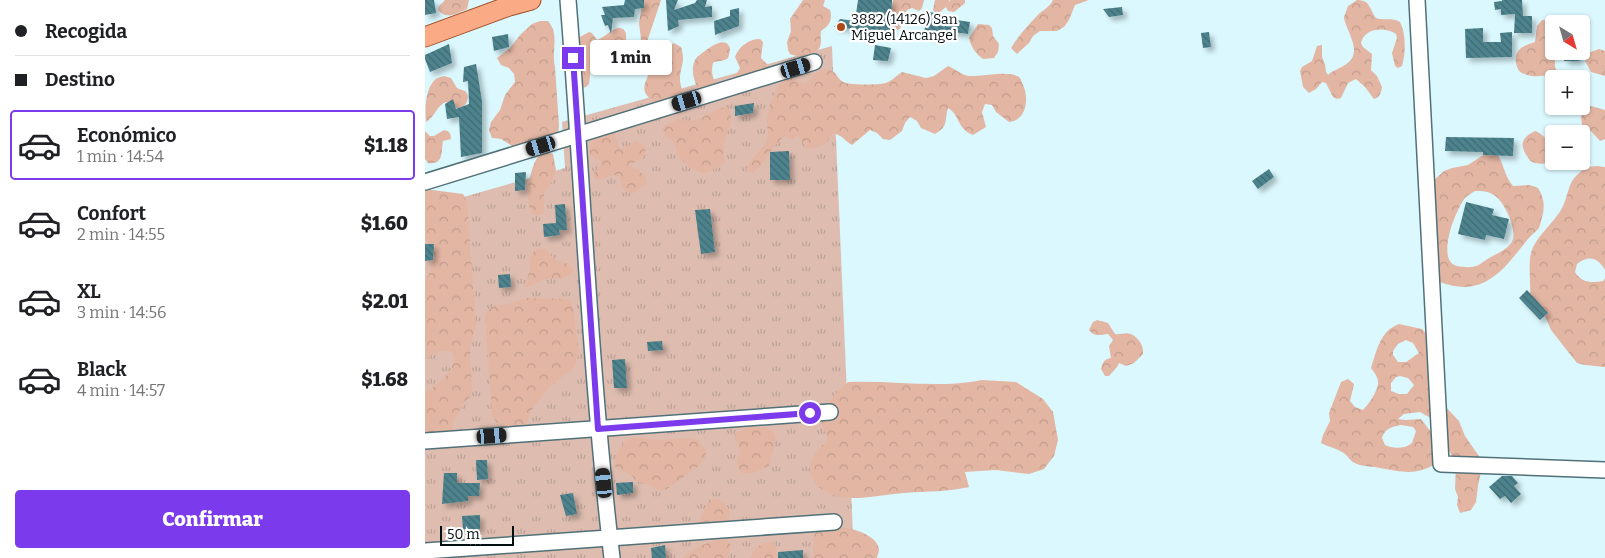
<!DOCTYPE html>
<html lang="es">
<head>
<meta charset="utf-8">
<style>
  body { margin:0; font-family:Bitter,serif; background:#f6f6f6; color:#202124; height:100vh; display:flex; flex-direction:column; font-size:19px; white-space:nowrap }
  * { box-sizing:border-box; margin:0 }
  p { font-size:16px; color:#757577 }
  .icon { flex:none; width:28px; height:28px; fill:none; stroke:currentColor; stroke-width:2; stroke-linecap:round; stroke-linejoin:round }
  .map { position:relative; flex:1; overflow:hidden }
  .drawer { display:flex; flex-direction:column; background:#fff; width:425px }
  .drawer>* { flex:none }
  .hud { display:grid; align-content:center; height:110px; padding:0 15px; background:#fff }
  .needle { width:32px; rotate:143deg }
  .buttons { position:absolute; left:1120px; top:15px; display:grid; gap:10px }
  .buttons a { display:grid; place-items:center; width:45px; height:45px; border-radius:5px; background:#fff; box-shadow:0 1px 4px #0004; font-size:25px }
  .scale { position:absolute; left:15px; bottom:12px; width:74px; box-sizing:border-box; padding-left:5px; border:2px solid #040f11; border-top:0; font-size:14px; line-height:18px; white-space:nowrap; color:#040f11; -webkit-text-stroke:4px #fff; paint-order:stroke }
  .end { position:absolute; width:22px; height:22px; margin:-11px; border:6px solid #7c3aed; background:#fff; box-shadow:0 0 0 2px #fff }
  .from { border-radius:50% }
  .bubble { position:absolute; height:35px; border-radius:5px; background:#fff; box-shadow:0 1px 4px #0004; font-size:16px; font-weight:800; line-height:35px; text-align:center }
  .car { position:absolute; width:15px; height:30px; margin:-15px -8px; border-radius:6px; box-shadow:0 0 4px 1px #0007; background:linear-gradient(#222 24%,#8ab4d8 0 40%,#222 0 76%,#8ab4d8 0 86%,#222 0) }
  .hud b { display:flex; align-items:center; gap:18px; height:48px; font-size:19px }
  .hud b+b { border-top:1px solid #e0e0e0 }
  .hud i { width:12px; height:12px; background:#202124 }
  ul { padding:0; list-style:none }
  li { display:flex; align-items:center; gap:15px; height:70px; margin:0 10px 8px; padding:0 5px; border:2px solid transparent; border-radius:5px }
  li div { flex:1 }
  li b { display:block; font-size:19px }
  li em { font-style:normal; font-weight:800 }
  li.selected { border-color:#7c3aed }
  li>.icon { width:45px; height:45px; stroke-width:1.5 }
  .cta { display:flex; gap:10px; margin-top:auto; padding:10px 15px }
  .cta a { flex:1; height:58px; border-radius:5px; background:#7c3aed; color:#fff; font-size:20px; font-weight:800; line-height:58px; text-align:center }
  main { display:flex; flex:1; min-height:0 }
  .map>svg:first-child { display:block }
  .grass { fill:url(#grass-tufts) }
  .forest { fill:url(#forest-crowns); fill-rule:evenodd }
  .building { fill:url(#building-back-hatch); filter:url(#shadow) }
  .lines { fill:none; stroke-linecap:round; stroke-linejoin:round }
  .minor-casing { stroke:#517178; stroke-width:18 }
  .major-casing { stroke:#a14f28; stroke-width:21 }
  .minor { stroke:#fff; stroke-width:15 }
  .major { stroke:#faaa85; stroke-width:19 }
  .route { stroke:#7c3aed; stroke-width:6 }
  .poi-dot { fill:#ad4916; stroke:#fff; stroke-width:2 }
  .labels { text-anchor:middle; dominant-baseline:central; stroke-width:4.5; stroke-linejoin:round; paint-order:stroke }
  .poi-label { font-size:14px; fill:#040f11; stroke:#fff; text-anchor:start }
</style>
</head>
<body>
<main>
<section class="drawer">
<div class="hud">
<b><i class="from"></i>Recogida</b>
<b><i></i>Destino</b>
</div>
<ul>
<li class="selected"><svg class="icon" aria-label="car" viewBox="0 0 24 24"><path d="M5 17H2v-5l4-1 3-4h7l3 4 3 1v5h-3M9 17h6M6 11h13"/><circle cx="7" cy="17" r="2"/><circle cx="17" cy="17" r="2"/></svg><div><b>Económico</b><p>1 min · 14:54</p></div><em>$1.18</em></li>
<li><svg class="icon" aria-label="car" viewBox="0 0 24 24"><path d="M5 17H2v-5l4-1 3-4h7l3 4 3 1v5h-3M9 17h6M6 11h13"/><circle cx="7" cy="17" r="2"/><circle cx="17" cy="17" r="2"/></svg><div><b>Confort</b><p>2 min · 14:55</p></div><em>$1.60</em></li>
<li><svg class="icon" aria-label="car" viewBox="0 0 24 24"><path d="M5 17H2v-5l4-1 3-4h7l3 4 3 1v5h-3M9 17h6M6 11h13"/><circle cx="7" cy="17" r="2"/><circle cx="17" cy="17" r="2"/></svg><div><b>XL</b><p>3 min · 14:56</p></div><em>$2.01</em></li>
<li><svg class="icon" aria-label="car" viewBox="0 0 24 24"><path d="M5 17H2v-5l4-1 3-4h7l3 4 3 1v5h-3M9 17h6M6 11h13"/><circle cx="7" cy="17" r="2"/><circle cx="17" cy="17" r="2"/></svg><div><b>Black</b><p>4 min · 14:57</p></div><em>$1.68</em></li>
</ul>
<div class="cta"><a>Confirmar</a></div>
</section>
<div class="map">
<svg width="1180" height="558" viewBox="0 0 1180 558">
  <defs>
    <pattern id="grass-tufts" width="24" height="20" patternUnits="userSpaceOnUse" patternTransform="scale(1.25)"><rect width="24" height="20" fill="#debdb0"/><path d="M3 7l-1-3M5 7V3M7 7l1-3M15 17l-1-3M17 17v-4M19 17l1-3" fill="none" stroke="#bda196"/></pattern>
    <pattern id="forest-crowns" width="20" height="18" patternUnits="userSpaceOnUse" patternTransform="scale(1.25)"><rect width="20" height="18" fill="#e3b6a3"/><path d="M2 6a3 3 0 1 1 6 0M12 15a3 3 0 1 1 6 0" fill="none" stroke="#c19b8b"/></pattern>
    <pattern id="building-back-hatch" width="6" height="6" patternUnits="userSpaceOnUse" patternTransform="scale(1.25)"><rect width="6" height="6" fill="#4e838d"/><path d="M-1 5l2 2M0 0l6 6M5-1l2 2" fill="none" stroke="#3f6a72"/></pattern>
    <filter id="shadow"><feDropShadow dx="4" dy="4" stdDeviation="2.5" flood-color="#0004"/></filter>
  </defs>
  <rect width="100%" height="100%" fill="#dbf8fe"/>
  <path class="grass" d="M407 46 429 558H0V208L140 168 137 122Z"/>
  <g class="forest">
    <path d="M20 0H44L42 9C31 14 22 20 13 10L14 6Z"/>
    <path d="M218 0H236L221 45 226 51H235L249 43 256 47C261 63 255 66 255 80 255 85 258 91 259 96L232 104C219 95 216 90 223 76L217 70 208 71V63L216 39 214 23Z"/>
    <path d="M378 0H400L398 6 405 10C408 20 404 26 396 31 395 36 397 42 395 47 391 55 372 58 365 54L363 50 362 42 366 31 365 19Z"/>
    <path d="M468 0H499L497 8 494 11 487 8 482 10 478 17 475 29 471 30C465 21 466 10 468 0Z"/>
    <path d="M510 0H524V2L525 0H540V3L529 12 523 11 521 7 515 12 511 13 508 10Z"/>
    <path d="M628 0H664L650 5 644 20 639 27 632 31H615L608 36 604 43 592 54 586 48C593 37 602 26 611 17 617 10 624 8 628 0Z"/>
    <path d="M932 0C946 0 944 9 951 18 959 21 967 17 975 22 981 34 981 53 977 66L973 68 970 66 967 53 972 38 971 34C960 26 939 28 936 43L938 47 947 54 946 70 952 76 957 87C956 93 955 97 949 99L940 87 931 79 923 83 916 98 912 99 908 97 901 83 897 82 891 89 884 93 878 87 875 71 877 67 887 61 892 46 897 45V57L900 64 901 72 903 75C908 70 914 69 920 65 940 53 921 32 919 17L923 6Z"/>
    <path d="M1117 20H1121L1133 24H1129L1130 67 1132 71C1123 77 1107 78 1097 73 1093 71 1092 67 1091 63 1089 49 1098 46 1110 42L1112 26Z"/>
    <path d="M115 21H123C135 35 126 50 130 67L134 126 133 134 90 148 76 139 67 138 64 130 66 122 75 110 80 95 90 82 89 74 84 68 76 65 72 58 85 48 95 35 107 24Z"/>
    <path d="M553 24 564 25 567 28 568 36 574 44 573 52 569 58 558 59C551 54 546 47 544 38Z"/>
    <path d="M193 28C198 28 200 30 201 34V73C197 73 193 75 189 75 181 74 178 62 176 55L172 52C164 61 166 74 164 84L161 87 156 88 153 38 164 32 167 33 172 40C180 37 185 30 193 28Z"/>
    <path d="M335 39 338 42 336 58 342 64 343 67 334 76 312 83 292 92 280 91 272 87C268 77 265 66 272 57 279 52 298 35 304 46 306 49 304 55 303 58 299 62 292 60 288 63 286 71 287 81 294 86 303 85 311 76 315 68L310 57C314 46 324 39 335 39Z"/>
    <path d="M1174 49 1180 51V76L1166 72 1160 61 1163 53Z"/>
    <path d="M523 66C531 69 536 75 544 76 556 77 586 69 595 78 596 80 597 82 598 85 601 91 602 100 600 108 597 117 592 121 584 122L571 112 567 105 560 104 557 112 561 127 548 135C531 128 536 116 523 108 519 121 524 126 510 134L496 128 492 121 485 117 480 123 477 131 465 140 458 139 452 133 445 130 427 145C420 141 417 135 408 133 401 145 396 150 381 148L373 135 367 139 360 136C346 146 342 162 328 173L321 170C325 157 335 153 341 142 344 135 342 127 342 119 342 110 351 84 359 81 366 77 375 82 381 84 388 76 398 63 410 73 413 77 416 82 421 83 430 85 453 85 461 83 467 81 472 75 477 72L501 78 509 76Z"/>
    <path d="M19 76 26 78 32 88C34 89 37 90 40 91 47 97 40 110 32 108 28 108 25 104 21 102 12 105 10 117 1 122 0 110 0 92 8 82 11 78 15 77 19 76Z"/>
    <path d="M1166 106 1180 110V139L1175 141 1164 129 1157 125 1156 117 1159 110Z"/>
    <path d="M300 107 304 109C310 122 300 133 299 145 298 151 299 157 300 162L291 169 279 173 270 171 253 157 249 142 241 137 237 130 239 126 254 119 266 121 274 119 292 109Z"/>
    <path d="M19 130C24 131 26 133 26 139L18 141C16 152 19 165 3 163L0 159V131L5 136H9Z"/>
    <path d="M1110 131C1117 133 1119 139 1129 142V161H1131C1125 164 1114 165 1107 162 1104 160 1104 159 1102 156 1094 145 1097 137 1110 131Z"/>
    <path d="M186 133 190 135 194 147 197 149 212 141C221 144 222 150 219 157L211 162 203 164C211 170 222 173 222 183L209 193 201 192 196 185 195 177 191 175 175 180 170 179 168 175C173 165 184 163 166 156 160 142 175 135 186 133Z"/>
    <path d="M1070 151C1079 162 1079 176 1088 186L1105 185 1113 188C1120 199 1120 208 1116 221 1116 222 1114 228 1114 228 1111 232 1106 235 1103 239 1088 257 1073 281 1048 286 1036 289 1025 285 1014 282L1007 182 1019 171 1027 168 1043 165 1063 152ZM1050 191C1057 191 1063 191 1069 195 1079 201 1091 227 1088 239 1085 250 1069 254 1061 260 1057 262 1055 265 1051 266 1045 268 1038 267 1032 266 1010 261 1031 209 1040 198 1043 195 1047 193 1050 191Z"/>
    <path d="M121 152 128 154 131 170 127 182 119 192V213L116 215H108C99 202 104 173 111 160 113 156 117 154 121 152Z"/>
    <path d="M1172 166 1180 167V270C1173 257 1163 255 1152 264L1150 272C1157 283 1166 283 1178 281L1180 278V367L1160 365 1152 363 1126 330 1116 307 1105 295C1106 282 1103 265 1106 253 1111 235 1130 223 1138 206 1143 196 1143 183 1152 175 1158 169 1164 166 1172 166Z"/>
    <path d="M0 189 38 194 42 201 51 325 45 349 47 388 46 396 40 402 31 417 28 424V432L0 436V392C14 385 24 374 30 360L28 353C17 347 8 354 0 360V283L7 266 8 258 7 250 0 239Z"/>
    <path d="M115 248C124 249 124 255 131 260 138 264 145 261 148 270 141 282 129 277 118 280 111 282 107 287 99 287 99 282 102 281 103 276 107 265 101 253 115 248Z"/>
    <path d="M102 298 144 299 148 306 154 353 149 368 124 387 105 412 100 427 86 430 71 422 67 416 60 317C67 301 73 307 87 303 92 301 96 299 102 298Z"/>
    <path d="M672 320 683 323 690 334C695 335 701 332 706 334 714 338 719 346 718 354L709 363 701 366 694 363 692 367 684 376H680L676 369C678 362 679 359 686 358L684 346 688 340 683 334C675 335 669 337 664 330L668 322Z"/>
    <path d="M974 324 997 329 1008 341 1018 404 1034 421 1040 436 1058 462 1053 486 1051 502 1046 510 1035 513 1032 505 1033 497 1030 489 1031 465 1009 420 995 412 979 414 973 419 980 420 996 419 1006 432 1013 446 1012 463C991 476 978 472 955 468 948 466 939 467 932 464 925 462 923 455 917 452 911 448 903 447 896 443L898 435 905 421 904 413 916 382 923 379 929 384 925 401 930 407 938 410C943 405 952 392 953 384 954 378 949 372 946 368 952 350 955 331 974 324ZM981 340 988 343 994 353 981 362H973L968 355V351L973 344ZM975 376 983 378 989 385 982 394H974L966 391V383L971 377ZM976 425 988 427 991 431 987 443C980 449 968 449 960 445L957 438C960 428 967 427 976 425Z"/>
    <path d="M557 380 591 382 618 399 628 412 633 440 629 456 619 469 604 474 571 470 540 472 544 487C523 492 502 491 480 493 465 494 449 497 434 498 414 499 386 492 385 468 385 457 396 446 403 439 401 434 397 428 397 423 397 405 412 392 423 382 468 380 513 389 557 380Z"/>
    <path d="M324 427C333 427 341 427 349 432L351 440 344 466 329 473H317C306 462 315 459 314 450 313 444 309 441 310 434L320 428Z"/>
    <path d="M208 437 233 440 265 438 273 440 281 450 280 458 275 465 242 489 235 491 224 485 211 481 206 475 190 467C187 456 198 441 208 437Z"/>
    <path d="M285 499H294C304 507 307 510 302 523L272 525C278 516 279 506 285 499Z"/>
    <path d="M413 526C425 528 453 534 454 550 454 553 452 555 452 558H388C390 531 383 531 413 526Z"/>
    <path d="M302 539 306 546 303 554 304 558H257C270 547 286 540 302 539Z"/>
    <path d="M345 541 351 546 352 558H325L331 547Z"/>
  </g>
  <g class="building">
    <path d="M0 0H9L11 13 0 15Z"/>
    <path d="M200 0H219V8L210 9 209 17 188 18 186 34 183 25 180 26 176 15H180L177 7 199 5Z"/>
    <path d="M241 0H253L249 10 270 3 272 0H282L280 7 287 6V17L253 20 254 26 243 31Z"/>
    <path d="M433 0H467L466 33 409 27 415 19 430 21Z"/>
    <path d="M1077 0H1097L1098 16H1107V33H1089L1090 14 1076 15V9L1070 10 1069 2 1077 1Z"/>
    <path d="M697 7 698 15 684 17 678 9Z"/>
    <path d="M314 8V26L290 35 289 21 305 16V10Z"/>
    <path d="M505 12 518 15 517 18 545 22 543 34 514 30 512 37 498 34Z"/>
    <path d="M1058 28V42H1076L1075 33 1087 32V57L1041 58 1040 29Z"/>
    <path d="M784 32 786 47 778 48 776 33Z"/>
    <path d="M83 34 84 47 69 51 67 37Z"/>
    <path d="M24 44 27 63 5 72 0 59V55Z"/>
    <path d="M450 45 466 48 463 61 448 60Z"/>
    <path d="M1140 51H1155L1154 61H1139Z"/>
    <path d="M51 64 57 101V153L36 157 34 117 22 119 20 104 28 99 31 109 44 104 43 81 38 82 39 67Z"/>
    <path d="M329 103 328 113 310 116V106Z"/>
    <path d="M1021 137 1089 138 1088 156 1058 155V152L1020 151Z"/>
    <path d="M364 151 365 180H345V152Z"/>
    <path d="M844 169 849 177 833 189 827 181Z"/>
    <path d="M101 172 100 190 90 191V173Z"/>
    <path d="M1041 202 1069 209 1067 215 1084 219 1079 239 1061 235 1060 240 1033 234Z"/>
    <path d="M140 204 142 230H134L135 235 119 237 118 224 131 223 130 205Z"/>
    <path d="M285 209 290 252 276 254 270 210Z"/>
    <path d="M0 244H9L8 260 0 261Z"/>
    <path d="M85 274 86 287 74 288 73 275Z"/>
    <path d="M1102 290 1123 313 1115 320 1094 298Z"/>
    <path d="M237 341 238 350 223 351 222 342Z"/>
    <path d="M200 359 202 388H189L187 360Z"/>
    <path d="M51 460H62L63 479 52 480Z"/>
    <path d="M19 473H32V483H55L54 496H43V501L17 504Z"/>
    <path d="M1077 476H1087L1093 483 1089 486 1096 494 1086 503 1080 496 1075 499 1064 487Z"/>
    <path d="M208 482V493L192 495 191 483Z"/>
    <path d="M148 493 152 514 141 516 135 495Z"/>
    <path d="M55 515V529L38 530 37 516Z"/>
    <path d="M240 545 241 558H227L226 548Z"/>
    <path d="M378 550V558H353V552Z"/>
  </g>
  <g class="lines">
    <g class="minor-casing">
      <g id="minor">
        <path d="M143 0C158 186 165 373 187 558"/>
        <path d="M992 0 1016 464 1180 470"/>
        <path d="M0 182 389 62"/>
        <path d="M0 441 405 412"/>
        <path d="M0 551 409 522"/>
      </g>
    </g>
    <g class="major-casing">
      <path id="major" d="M0 37 84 6 106 0"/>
    </g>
    <use href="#minor" class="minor"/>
    <use href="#major" class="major"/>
  </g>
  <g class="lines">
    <path class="route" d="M148 58 173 429 385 413"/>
  </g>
  <circle class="poi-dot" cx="416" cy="27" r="5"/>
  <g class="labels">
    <g class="poi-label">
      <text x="426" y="19">3882 (14126) San<tspan x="426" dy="16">Miguel Arcangel</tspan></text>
    </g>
  </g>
</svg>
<div class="buttons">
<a><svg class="needle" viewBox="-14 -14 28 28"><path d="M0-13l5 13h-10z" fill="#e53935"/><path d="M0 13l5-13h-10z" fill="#757577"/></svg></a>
<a>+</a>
<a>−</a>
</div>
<div class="scale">50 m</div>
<i class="end from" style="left:385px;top:413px"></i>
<i class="end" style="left:148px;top:58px"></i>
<div class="bubble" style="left:165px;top:40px;width:82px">1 min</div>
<i class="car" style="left:371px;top:68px;rotate:73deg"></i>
<i class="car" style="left:262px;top:101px;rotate:253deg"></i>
<i class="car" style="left:116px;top:146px;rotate:253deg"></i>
<i class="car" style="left:67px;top:436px;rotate:86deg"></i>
<i class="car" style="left:179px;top:483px;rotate:354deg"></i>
</div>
</main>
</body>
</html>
